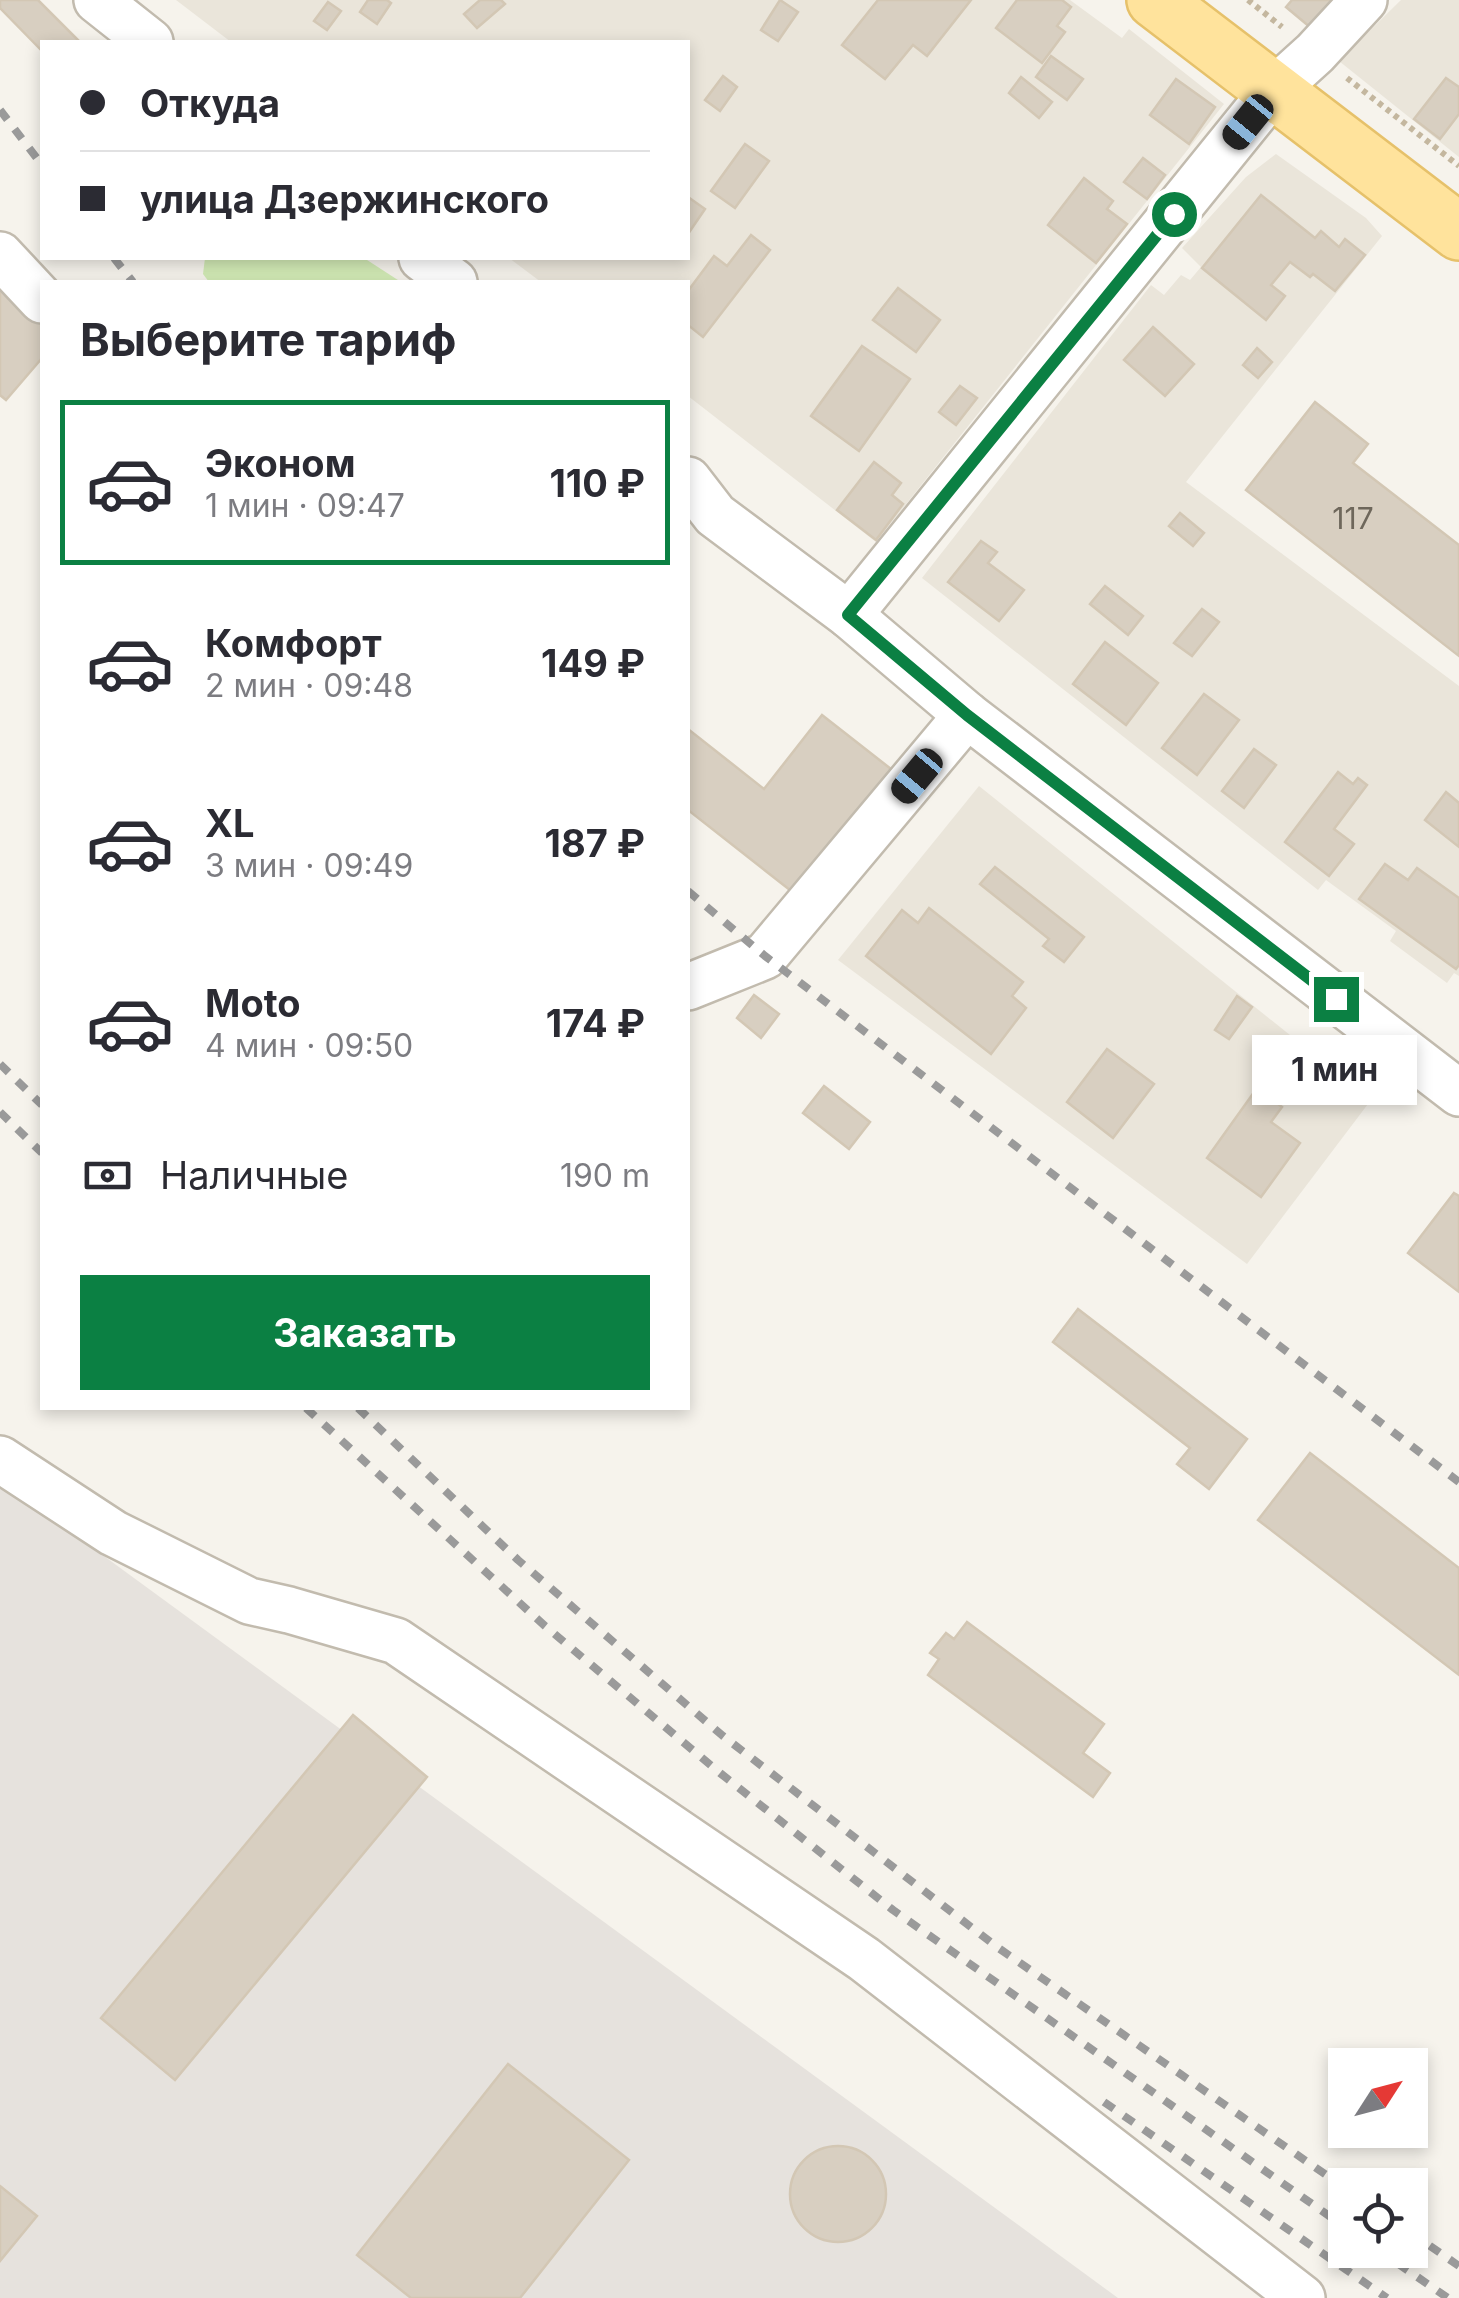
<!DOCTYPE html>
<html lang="ru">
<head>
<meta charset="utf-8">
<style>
  body { margin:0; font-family:Inter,sans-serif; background:#f2f2f3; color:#2b2b33; height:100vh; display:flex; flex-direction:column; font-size:38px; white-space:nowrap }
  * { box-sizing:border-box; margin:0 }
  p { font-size:32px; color:#7c7c81 }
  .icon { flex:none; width:55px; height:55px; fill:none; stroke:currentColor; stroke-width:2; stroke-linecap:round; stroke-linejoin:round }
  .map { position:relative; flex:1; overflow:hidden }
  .drawer { position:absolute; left:40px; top:280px; width:650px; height:1130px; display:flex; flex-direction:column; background:#fff; border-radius:0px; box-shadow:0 5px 15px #0003 }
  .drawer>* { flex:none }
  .top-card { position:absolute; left:40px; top:40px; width:650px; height:220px; border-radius:0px; box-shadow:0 5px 15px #0003; display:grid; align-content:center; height:220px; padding:0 40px; background:#fff }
  .needle { width:65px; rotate:54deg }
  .fabs { position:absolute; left:1328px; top:2048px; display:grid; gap:20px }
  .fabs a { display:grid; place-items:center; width:100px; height:100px; border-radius:0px; background:#fff; box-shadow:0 5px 15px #0003; font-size:50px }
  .end { position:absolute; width:45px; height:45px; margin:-22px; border:12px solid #0b8043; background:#fff; box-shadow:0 0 0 5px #fff }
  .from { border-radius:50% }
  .bubble { position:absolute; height:70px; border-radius:0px; background:#fff; box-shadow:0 5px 15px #0003; font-size:32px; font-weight:700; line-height:70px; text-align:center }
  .car { position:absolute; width:30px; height:60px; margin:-30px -15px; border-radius:12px; box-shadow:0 0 8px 2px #0007; background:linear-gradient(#222 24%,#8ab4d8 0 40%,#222 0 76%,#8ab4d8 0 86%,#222 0) }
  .top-card b { display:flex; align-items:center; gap:35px; height:95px; font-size:38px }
  .top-card b+b { border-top:2px solid #e1e1e2 }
  .top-card i { width:25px; height:25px; background:#2b2b33 }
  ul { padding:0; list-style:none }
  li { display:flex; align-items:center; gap:30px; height:165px; margin:0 20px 15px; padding:0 20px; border:5px solid transparent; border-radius:0px }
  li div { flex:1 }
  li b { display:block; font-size:38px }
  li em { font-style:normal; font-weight:700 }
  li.active { border-color:#0b8043 }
  li>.icon { width:90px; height:90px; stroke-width:1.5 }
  h2 { padding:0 40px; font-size:45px; line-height:120px }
  .pay { display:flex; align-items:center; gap:25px; height:110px; padding:0 40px; font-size:38px }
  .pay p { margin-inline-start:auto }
  .action { display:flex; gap:20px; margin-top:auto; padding:20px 40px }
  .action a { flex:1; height:115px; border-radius:0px; background:#0b8043; color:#fff; font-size:40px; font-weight:700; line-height:115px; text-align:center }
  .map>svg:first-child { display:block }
  .residential { fill:#eae5da }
  .industrial { fill:#e6e2dd }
  .green { fill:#d2eab5 }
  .building { fill:#d8cfc1; stroke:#d3c7b4; stroke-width:2.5 }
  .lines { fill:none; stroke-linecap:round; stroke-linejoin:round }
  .minor-casing { stroke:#c2bbae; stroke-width:50 }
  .major-casing { stroke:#e6c16a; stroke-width:60 }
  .path { stroke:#c4b79f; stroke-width:6; stroke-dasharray:5 5; stroke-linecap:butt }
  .minor { stroke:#fff; stroke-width:45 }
  .major { stroke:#ffe39c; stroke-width:55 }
  .rail { stroke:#9a9a9a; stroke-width:8; stroke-dasharray:12 12; stroke-linecap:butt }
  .route { stroke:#0b8043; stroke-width:12 }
  .labels { text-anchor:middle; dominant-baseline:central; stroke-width:8; stroke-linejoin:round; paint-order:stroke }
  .number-label { font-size:30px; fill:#6e675b }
</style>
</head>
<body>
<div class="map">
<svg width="1459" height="2298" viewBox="0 0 1459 2298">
  <rect width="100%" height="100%" fill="#f6f3ec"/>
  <g class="residential">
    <path d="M176 0H1070L1122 38 1129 29 1224 104 876 542 688 396V282H541L509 258H688V42H231Z"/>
    <path d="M1401 0H1459V157L1339 61Z"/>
    <path d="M1276 154 1366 218 1382 236 1186 482 1459 686V976L1454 973 1447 983 1390 941 1396 931 1326 880 1318 890 922 578 1151 285 1164 295 1181 275 1190 280 1201 267 1182 248 1246 177Z"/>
    <path d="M979 786 1371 1100 1247 1264 838 960Z"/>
  </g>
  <path class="industrial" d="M0 1480 1118 2298H0Z"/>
  <path class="green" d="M205 258H364L401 282H209L203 274Z"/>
  <g class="building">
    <path d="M0 0H38L80 42H42V51L0 8Z"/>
    <path d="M368 0H387L391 3 377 24 360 12Z"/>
    <path d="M480 0H501L505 4 477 28 464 14Z"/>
    <path d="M780 0 798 12 778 41 761 30Z"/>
    <path d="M878 0H971L927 56 913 45 885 79 842 45Z"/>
    <path d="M1017 0H1062L1071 7 1057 26 1065 32 1042 63 996 28Z"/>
    <path d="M1292 0H1336L1311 28 1286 7Z"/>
    <path d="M328 2 341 11 327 30 314 21Z"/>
    <path d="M1051 56 1083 79 1067 100 1036 77Z"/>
    <path d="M723 76 737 87 720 111 705 100Z"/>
    <path d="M1021 77 1052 102 1039 118 1009 93Z"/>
    <path d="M1446 78 1459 87V114L1440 139 1414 119Z"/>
    <path d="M1176 79 1215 107 1189 144 1150 115Z"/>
    <path d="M745 144 769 161 735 208 711 191Z"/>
    <path d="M1143 158 1165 175 1147 199 1124 182Z"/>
    <path d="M1084 178 1113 201 1107 209 1127 224 1096 263 1048 225Z"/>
    <path d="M1261 195 1315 238 1321 231 1339 247 1345 239 1365 255 1335 291 1313 274 1310 277 1290 262 1271 285 1285 296 1266 320 1202 268Z"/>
    <path d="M688 197 705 209 688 234Z"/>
    <path d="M751 235 770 250 703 337 688 325V291L714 256 727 266Z"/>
    <path d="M0 281 42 319V358L6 400 0 395Z"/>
    <path d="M898 288 940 320 916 352 873 320Z"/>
    <path d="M1153 327 1194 364 1165 396 1124 360Z"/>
    <path d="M862 346 910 379 859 451 811 416Z"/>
    <path d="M1257 348 1272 362 1258 378 1243 365Z"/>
    <path d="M960 386 977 398 956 425 939 412Z"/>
    <path d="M1315 402 1368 444 1353 463 1459 545V656L1246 490Z"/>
    <path d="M874 462 901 483 892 495 903 504 876 540 837 510Z"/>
    <path d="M1180 513 1204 533 1193 546 1169 526Z"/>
    <path d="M981 541 997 552 988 563 1024 590 999 621 948 582Z"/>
    <path d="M1105 586 1143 616 1128 635 1090 604Z"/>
    <path d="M1202 609 1219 622 1192 656 1174 643Z"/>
    <path d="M1105 642 1158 683 1126 725 1073 684Z"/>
    <path d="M1204 694 1239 720 1197 775 1162 748Z"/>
    <path d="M822 715 891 769 795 894 688 810V729L764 789Z"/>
    <path d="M1254 749 1276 765 1244 808 1222 791Z"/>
    <path d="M1338 772 1353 784 1358 778 1367 785 1334 829 1354 844 1329 876 1285 842Z"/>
    <path d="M1446 792 1459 803V847L1425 820Z"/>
    <path d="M1385 864 1408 880 1417 868 1459 898V965L1456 969 1359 899Z"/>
    <path d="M995 867 1084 937 1064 962 1043 946 1049 939 980 884Z"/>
    <path d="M929 908 1023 982 1012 996 1026 1008 991 1054 866 956 902 910 918 923Z"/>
    <path d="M754 995 779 1014 761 1038 737 1018Z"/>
    <path d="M1237 996 1252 1007 1229 1039 1215 1030Z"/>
    <path d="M1107 1049 1154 1084 1113 1138 1067 1102Z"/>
    <path d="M824 1086 870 1122 849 1149 803 1113Z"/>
    <path d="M1257 1088 1282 1107 1271 1122 1300 1143 1261 1197 1207 1158Z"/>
    <path d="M1454 1193 1459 1196V1292L1408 1253Z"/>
    <path d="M1078 1309 1247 1439 1209 1489 1177 1464 1190 1448 1053 1342Z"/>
    <path d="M1310 1453 1459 1568V1675L1258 1520Z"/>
    <path d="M967 1622 1104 1724 1083 1753 1110 1773 1093 1797 928 1675 939 1659 930 1653 946 1633 954 1639Z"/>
    <path d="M353 1715 427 1777 175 2080 101 2018Z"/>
    <path d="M508 2064 629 2160 520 2298H411L357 2255Z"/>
    <circle cx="838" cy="2194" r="48"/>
    <path d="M0 2186 37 2216 0 2261Z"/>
  </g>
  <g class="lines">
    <g class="minor-casing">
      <g id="minor">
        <path d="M97 0 150 42"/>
        <path d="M0 255 42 300"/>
        <path d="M422 258 454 282"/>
        <path d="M688 480 715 515 849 615 967 715 1459 1093"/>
        <path d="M849 615 1273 91 1315 53 1364 0"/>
        <path d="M688 987 765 956 967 715"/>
        <path d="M0 1459 113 1533 249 1601 289 1610 396 1641 864 1959 1302 2298"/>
      </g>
    </g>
    <g class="major-casing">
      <path id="major" d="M1155 0 1459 232"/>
    </g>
    <g class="path">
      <path d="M1248 0 1282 27"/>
      <path d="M1347 78 1459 166"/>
    </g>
    <use href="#minor" class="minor"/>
    <use href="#major" class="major"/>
    <g class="rail">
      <path d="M0 110 42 165"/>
      <path d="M114 258 133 282"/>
      <path d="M688 891 765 956 1459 1482"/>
      <path d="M0 1064 42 1105"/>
      <path d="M0 1112 42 1153"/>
      <path d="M306 1408 545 1626 720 1773 893 1910 1345 2227"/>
      <path d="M358 1408 518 1560 723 1736 997 1947 1345 2188"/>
      <path d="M1104 2102 1387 2298"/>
      <path d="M1410 2232 1459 2266"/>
      <path d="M1378 2250 1448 2298"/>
    </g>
  </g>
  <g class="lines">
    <path class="route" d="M1174 214 848 615 967 715 1336 999"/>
  </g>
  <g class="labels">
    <g class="number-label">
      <text x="1353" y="518">117</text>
    </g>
  </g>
</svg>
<div class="fabs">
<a><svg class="needle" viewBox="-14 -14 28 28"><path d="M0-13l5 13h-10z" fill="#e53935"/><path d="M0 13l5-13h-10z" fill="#7c7c81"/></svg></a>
<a><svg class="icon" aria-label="locate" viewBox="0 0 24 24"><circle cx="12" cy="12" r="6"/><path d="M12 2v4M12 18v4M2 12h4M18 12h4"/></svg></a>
</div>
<i class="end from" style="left:1174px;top:214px"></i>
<i class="end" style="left:1336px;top:999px"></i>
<div class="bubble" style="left:1252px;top:1035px;width:165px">1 мин</div>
<i class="car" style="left:1248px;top:122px;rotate:219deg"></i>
<i class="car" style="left:917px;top:776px;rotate:220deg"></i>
<div class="top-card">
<b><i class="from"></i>Откуда</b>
<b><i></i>улица Дзержинского</b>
</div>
<section class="drawer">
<h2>Выберите тариф</h2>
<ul>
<li class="active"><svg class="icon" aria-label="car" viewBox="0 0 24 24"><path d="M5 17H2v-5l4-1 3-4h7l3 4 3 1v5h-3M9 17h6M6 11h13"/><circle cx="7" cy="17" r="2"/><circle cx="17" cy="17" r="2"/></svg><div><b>Эконом</b><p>1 мин · 09:47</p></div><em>110 ₽</em></li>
<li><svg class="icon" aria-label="car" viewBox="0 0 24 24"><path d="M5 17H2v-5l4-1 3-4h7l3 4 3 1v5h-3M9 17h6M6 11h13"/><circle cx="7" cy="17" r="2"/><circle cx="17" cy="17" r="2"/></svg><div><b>Комфорт</b><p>2 мин · 09:48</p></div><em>149 ₽</em></li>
<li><svg class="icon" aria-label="car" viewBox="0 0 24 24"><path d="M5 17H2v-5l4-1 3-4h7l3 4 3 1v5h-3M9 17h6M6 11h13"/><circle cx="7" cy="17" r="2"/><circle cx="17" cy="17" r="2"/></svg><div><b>XL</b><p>3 мин · 09:49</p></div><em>187 ₽</em></li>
<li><svg class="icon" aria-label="car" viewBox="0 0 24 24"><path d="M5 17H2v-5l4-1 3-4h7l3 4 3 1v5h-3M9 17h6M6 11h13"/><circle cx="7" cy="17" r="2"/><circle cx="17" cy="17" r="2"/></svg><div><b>Moto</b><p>4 мин · 09:50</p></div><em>174 ₽</em></li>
</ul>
<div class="pay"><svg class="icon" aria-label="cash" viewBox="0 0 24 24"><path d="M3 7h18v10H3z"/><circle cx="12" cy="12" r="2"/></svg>Наличные<p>190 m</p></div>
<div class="action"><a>Заказать</a></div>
</section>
</div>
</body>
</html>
